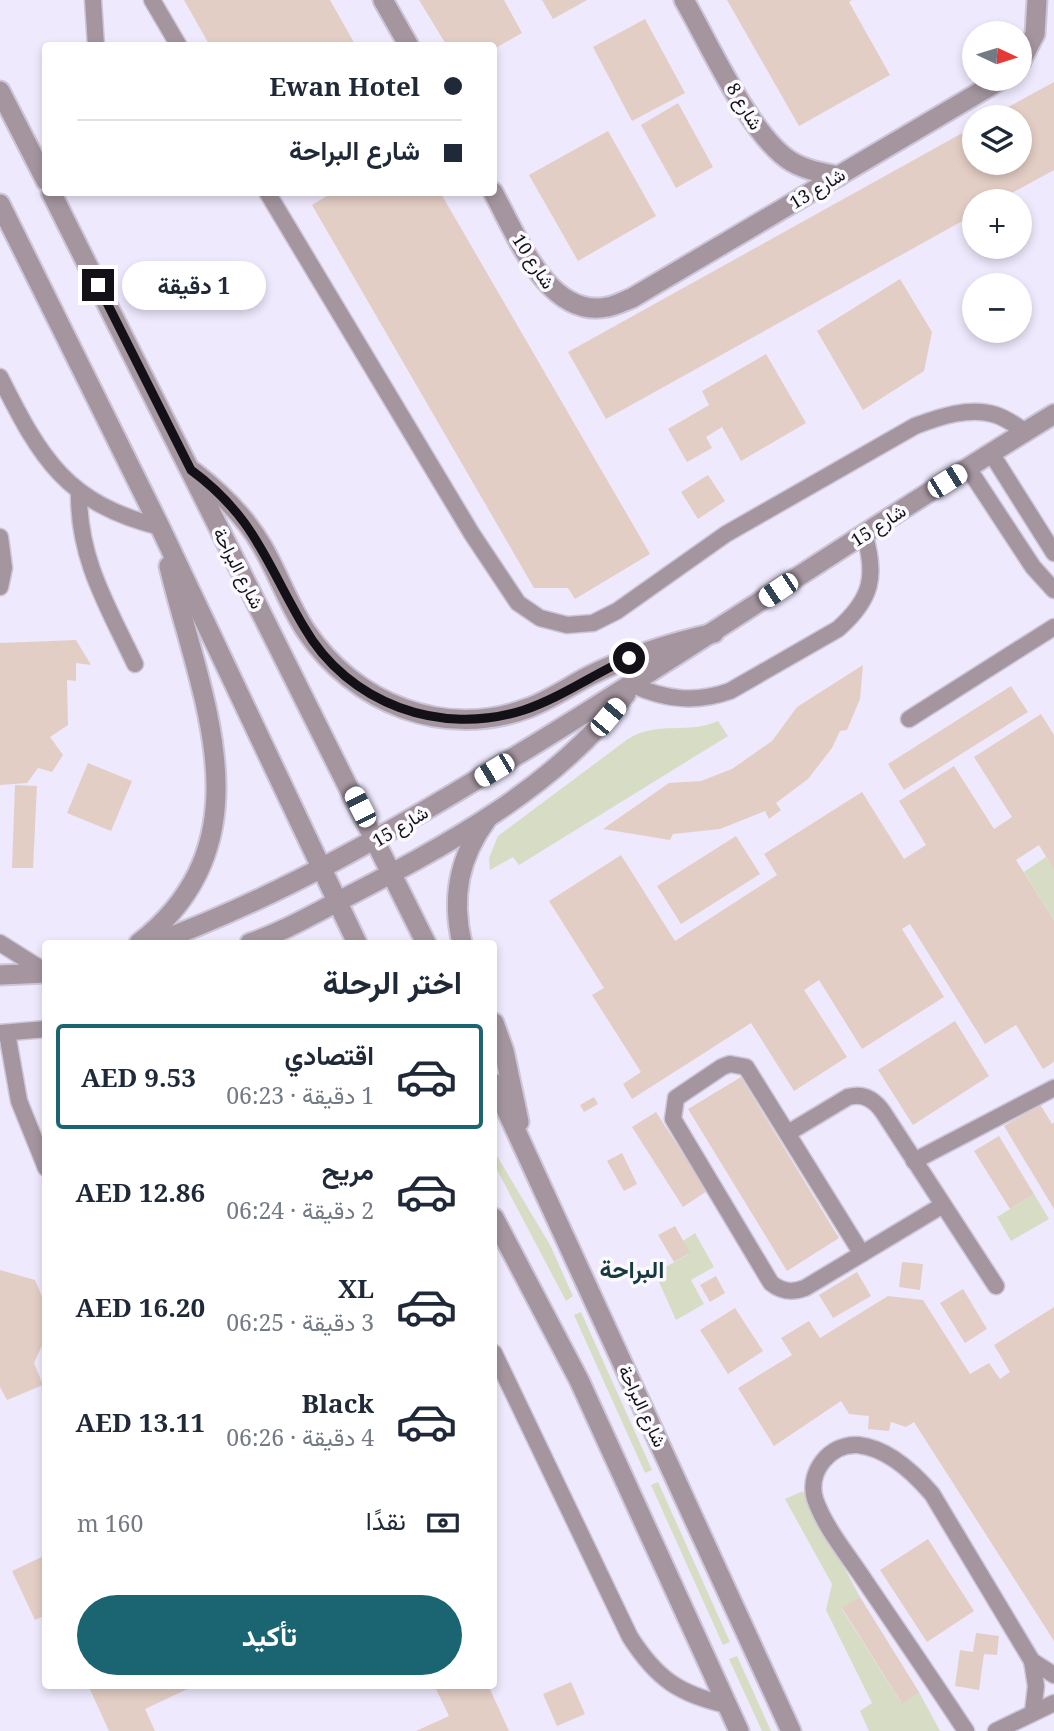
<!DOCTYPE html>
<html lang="ar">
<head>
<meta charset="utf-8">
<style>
  body { margin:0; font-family:"Noto Serif",Vazirmatn,serif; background:#f2f2f3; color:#1f2937; direction:rtl; height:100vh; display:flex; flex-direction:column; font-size:26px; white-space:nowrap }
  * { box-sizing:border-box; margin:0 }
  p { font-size:23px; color:#747a83 }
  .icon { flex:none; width:38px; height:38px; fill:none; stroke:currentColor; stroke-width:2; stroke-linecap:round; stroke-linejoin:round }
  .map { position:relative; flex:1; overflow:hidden; direction:ltr }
  .panel { position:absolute; left:42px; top:940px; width:455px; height:749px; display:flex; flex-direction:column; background:#fff; border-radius:7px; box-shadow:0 4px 10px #0003; direction:rtl }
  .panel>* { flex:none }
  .banner { position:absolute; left:42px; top:42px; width:455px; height:154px; border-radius:7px; box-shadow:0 4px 10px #0003; direction:rtl; display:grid; align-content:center; height:154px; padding:0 35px; background:#fff }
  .needle { width:46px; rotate:94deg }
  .fabs { position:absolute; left:962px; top:21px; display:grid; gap:14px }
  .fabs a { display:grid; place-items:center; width:70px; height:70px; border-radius:50%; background:#fff; box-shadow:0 4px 10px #0003; font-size:35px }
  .end { position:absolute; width:32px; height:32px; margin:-16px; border:9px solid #131117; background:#fff; box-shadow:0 0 0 4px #fff }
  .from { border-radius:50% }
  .bubble { position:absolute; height:49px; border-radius:24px; background:#fff; box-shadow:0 4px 10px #0003; font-size:23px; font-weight:700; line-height:49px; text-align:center; direction:rtl }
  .car { position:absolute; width:21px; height:42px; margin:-21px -10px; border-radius:9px; box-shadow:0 0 5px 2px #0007; background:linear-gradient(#fff 24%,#345 0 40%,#fff 0 76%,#345 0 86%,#fff 0) }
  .banner b { display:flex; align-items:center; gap:24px; height:66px; font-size:26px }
  .banner b+b { border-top:2px solid #e0e1e3 }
  .banner i { width:18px; height:18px; background:#1f2937 }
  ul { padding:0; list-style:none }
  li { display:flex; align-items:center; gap:21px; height:105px; margin:0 14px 10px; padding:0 21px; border:4px solid transparent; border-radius:7px }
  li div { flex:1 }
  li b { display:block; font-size:26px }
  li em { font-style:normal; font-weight:700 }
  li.selected { border-color:#1b6572 }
  li>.icon { width:63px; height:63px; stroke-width:1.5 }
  h2 { padding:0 35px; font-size:32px; line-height:84px }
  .pay { display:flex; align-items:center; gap:18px; height:77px; padding:0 35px; font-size:26px }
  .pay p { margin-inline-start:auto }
  .cta { display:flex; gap:14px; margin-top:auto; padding:14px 35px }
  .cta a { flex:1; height:80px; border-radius:42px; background:#1b6572; color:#fff; font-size:28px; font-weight:700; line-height:80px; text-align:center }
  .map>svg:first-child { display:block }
  .green { fill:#d6ddc4 }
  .building { fill:#e3cec5 }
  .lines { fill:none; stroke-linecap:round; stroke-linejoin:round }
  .service-casing { stroke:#ccc6d8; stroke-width:19 }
  .minor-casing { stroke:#ccc6d8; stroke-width:23 }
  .tertiary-casing { stroke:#ccc6d8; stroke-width:23 }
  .service { stroke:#a4959f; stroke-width:16 }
  .minor { stroke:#a4959f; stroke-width:19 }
  .tertiary { stroke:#a4959f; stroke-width:19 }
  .route { stroke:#131117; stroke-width:9 }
  .labels { text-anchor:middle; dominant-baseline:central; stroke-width:7; stroke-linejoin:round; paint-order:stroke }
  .street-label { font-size:18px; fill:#131117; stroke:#faf9fd }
  .district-label { font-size:24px; font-weight:bold; fill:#183940; stroke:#faf9fd }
</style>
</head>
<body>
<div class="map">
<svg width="1054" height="1731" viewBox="0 0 1054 1731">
  <rect width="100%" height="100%" fill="#efe9fd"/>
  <g class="green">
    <path d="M718 721 728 736 519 865 513 857 490 870 489 858 498 836 628 739C658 720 688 735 718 721Z"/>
    <path d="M1046 857 1054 870V920L1024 872Z"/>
    <path d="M494 1151 550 1245 573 1296 566 1301 494 1164Z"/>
    <path d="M1034 1194 1049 1219 1011 1241 997 1217Z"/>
    <path d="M695 1233 714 1267 691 1280 704 1304 676 1320 655 1273 689 1254 683 1241Z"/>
    <path d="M581 1312 652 1470 645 1473 574 1315Z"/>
    <path d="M658 1482 730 1642 723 1645 651 1485Z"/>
    <path d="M803 1491 860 1597 842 1609 901 1703 919 1692 940 1731H869L860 1711 872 1703 826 1610 832 1584 785 1499Z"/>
    <path d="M737 1656 771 1731H762L729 1659Z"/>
  </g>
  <g class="building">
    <path d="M184 0H330L356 46H210Z"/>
    <path d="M419 0H504L522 33 494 49V46H447Z"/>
    <path d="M542 0H587L553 19Z"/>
    <path d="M727 0H852L849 2 890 75 799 126Z"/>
    <path d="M645 19 685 93 632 121 593 47Z"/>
    <path d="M1054 82V170L997 201H975V214L606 419 568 352 975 126V163H1020V117H990Z"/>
    <path d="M678 103 713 167 676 188 641 125Z"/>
    <path d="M608 131 656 216 578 261 529 175Z"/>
    <path d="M333 192H440L650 554 575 599 568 588H534L312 205Z"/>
    <path d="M900 279 932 332 924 371 863 410 817 331Z"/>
    <path d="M766 354 806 423 741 461 722 427 706 437 712 448 687 462 668 429 709 405 702 391Z"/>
    <path d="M708 475 725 501 698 519 681 492Z"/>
    <path d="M76 640 91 665 76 663V681L67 680 68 725 50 737 63 755 52 772 38 768 27 783 0 785V643Z"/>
    <path d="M863 665 860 699 847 730 840 731 832 748 808 779 776 803 781 810 769 819 765 811 720 829 673 834 670 840 603 829 669 783 701 781 732 769 772 741 797 707Z"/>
    <path d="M1011 686 1028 712 904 790 888 764Z"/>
    <path d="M1041 714 1054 735V870L1039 845 1016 860 1054 920V1062L1043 1069 1016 1025 985 1044 910 924 902 929 944 997 862 1049 819 980 804 990 847 1057 794 1091 751 1023 632 1099 623 1084 641 1072 592 995 604 988 549 901 621 855 675 941 777 875 764 854 862 792 904 859 926 845 899 801 954 766 994 829 1012 817 974 757Z"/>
    <path d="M88 763 132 781 111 831 67 813Z"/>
    <path d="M15 785 37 786 33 868H12Z"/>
    <path d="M736 836 760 874 681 924 657 886Z"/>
    <path d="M955 1021 989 1076 913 1125 878 1070Z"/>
    <path d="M741 1077 839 1238 787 1271 688 1109Z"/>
    <path d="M594 1097 598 1104 584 1112 580 1105Z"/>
    <path d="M1040 1104 1052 1124 1054 1122V1209L1004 1126Z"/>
    <path d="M656 1112 707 1191 683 1207 632 1127Z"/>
    <path d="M999 1136 1034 1194 1010 1209 974 1151Z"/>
    <path d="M622 1153 637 1184 624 1191 607 1161Z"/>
    <path d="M675 1226 690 1253 674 1262 658 1235Z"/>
    <path d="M902 1262 923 1264 920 1290 899 1287Z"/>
    <path d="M0 1270 35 1280 46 1306V1337L34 1363 43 1385 7 1400 0 1387Z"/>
    <path d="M857 1272 871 1296 833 1318 819 1295Z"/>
    <path d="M716 1276 725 1293 710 1302 700 1285Z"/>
    <path d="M963 1289 987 1329 965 1343 940 1303Z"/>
    <path d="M888 1296 923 1300 970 1374 989 1363 1000 1379 1010 1372 994 1345 1054 1307V1641L914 1422 906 1427 891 1422 889 1431 868 1429 869 1416 849 1414 841 1401 774 1446 738 1388 792 1355 781 1338 809 1321 820 1338Z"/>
    <path d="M735 1308 763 1351 728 1374 700 1330Z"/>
    <path d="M928 1539 974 1611 927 1642 880 1570Z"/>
    <path d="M46 1555V1615L35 1620 12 1571Z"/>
    <path d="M860 1597 919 1692 902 1704 842 1608Z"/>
    <path d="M976 1633 999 1636 997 1655 984 1654 979 1690 955 1686 960 1650 973 1652Z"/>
    <path d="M571 1682 585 1714 557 1726 543 1694Z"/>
    <path d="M88 1685H196L145 1709 155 1731H109Z"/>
    <path d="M434 1685H488L509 1731H416L449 1716Z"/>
  </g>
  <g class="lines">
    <g class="service-casing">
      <g id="service">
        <path d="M93 0 96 46"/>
        <path d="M152 0 179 46"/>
        <path d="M267 192 472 534 518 603 540 618 567 625 593 623 617 611 726 534 915 426C939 417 970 406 996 415 1006 418 1016 426 1025 431"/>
        <path d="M0 377C41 459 66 503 160 527"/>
        <path d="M991 453 1054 553"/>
        <path d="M968 468 1033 567 1054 590"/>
        <path d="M79 492C78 558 107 605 135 664"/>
        <path d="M0 537 4 568 0 587"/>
        <path d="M633 685C666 700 696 703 730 691L838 629C872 599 877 576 864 533"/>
        <path d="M909 719 1054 627"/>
        <path d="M0 943 46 972"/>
        <path d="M0 1033 46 1029"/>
        <path d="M7 1033 19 1101 46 1168"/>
        <path d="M788 1133 848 1097C863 1093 874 1099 883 1112L996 1286"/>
        <path d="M914 1161 1054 1088"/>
        <path d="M862 1254 746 1067 730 1064 722 1067 676 1098 673 1119 771 1283C782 1292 792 1293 805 1288L943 1205"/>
        <path d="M494 1353 630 1637C657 1679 679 1694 727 1705"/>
        <path d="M1032 1661 1054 1675"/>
        <path d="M966 1731C933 1681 899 1631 865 1581 848 1555 825 1528 815 1499 807 1472 830 1443 858 1445 887 1448 914 1473 932 1494L1032 1661 1036 1686 1033 1712"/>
        <path d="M996 1731 1054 1703"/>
      </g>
    </g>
    <g class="minor-casing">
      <g id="minor">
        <path d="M383 0 409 46"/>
        <path d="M684 0C709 43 751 138 792 162 806 170 822 173 839 176"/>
        <path d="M1020 63 1035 34 1037 0"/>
        <path d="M493 192C516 234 548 319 607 307 615 306 624 301 632 298L1002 79"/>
        <path d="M154 943C282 896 398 828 514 757 697 646 872 525 1054 414"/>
        <path d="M250 943C280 933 308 917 337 902 441 848 554 790 626 694"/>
        <path d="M0 975 46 973"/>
      </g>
    </g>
    <g class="tertiary-casing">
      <g id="tertiary">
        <path d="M0 91 46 181"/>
        <path d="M51 192 426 943"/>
        <path d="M0 204 160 527 357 943"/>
        <path d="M194 472C221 493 245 516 262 546 278 573 288 604 306 631 354 703 444 740 528 708 550 700 568 687 589 676 629 656 670 643 714 633"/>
        <path d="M139 943C271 840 200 697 169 566"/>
        <path d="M462 943C451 897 459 857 487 819"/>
        <path d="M494 1023 504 1051 519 1122"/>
        <path d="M494 1083 791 1731"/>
        <path d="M494 1218 579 1380 739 1731"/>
      </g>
    </g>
    <use href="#service" class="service"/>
    <use href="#minor" class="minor"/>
    <use href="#tertiary" class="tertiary"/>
  </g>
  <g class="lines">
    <path class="route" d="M98 285 191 470C255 517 266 563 304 627 348 704 441 737 524 710 560 698 594 674 629 658"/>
  </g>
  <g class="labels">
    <g class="street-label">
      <text transform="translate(745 106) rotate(59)">شارع 8</text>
      <text transform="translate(817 188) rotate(-31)">شارع 13</text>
      <text transform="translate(534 261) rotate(57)">شارع 10</text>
      <text transform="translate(878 525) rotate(-33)">شارع 15</text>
      <text transform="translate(239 568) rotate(63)">شارع البراحة</text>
      <text transform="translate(400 826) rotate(-31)">شارع 15</text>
      <text transform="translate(643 1406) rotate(65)">شارع البراحة</text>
    </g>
    <g class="district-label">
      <text x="632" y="1268">البراحة</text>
    </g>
  </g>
</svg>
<div class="fabs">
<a><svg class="needle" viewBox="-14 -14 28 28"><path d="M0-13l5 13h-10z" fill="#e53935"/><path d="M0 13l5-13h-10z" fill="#747a83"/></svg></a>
<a><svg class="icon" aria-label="layers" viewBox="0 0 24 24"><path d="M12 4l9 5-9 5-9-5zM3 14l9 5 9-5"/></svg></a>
<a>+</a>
<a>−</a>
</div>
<i class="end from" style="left:629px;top:658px"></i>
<i class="end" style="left:98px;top:285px"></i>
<div class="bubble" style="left:122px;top:261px;width:144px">1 دقيقة</div>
<i class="car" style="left:947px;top:481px;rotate:58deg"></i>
<i class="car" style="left:778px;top:590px;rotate:236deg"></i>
<i class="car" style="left:608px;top:717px;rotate:40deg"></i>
<i class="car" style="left:494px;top:770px;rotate:239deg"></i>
<i class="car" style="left:360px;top:807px;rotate:333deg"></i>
<div class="banner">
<b><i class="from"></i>Ewan Hotel</b>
<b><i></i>شارع البراحة</b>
</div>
<section class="panel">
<h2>اختر الرحلة</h2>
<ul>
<li class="selected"><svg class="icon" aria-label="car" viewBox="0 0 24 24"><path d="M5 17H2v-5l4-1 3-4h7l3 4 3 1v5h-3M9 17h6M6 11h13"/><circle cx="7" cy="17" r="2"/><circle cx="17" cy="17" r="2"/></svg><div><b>اقتصادي</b><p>1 دقيقة · 06:23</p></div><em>AED 9.53</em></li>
<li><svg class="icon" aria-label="car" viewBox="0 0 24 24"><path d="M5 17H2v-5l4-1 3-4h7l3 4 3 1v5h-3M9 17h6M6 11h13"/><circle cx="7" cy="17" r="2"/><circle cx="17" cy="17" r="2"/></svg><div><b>مريح</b><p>2 دقيقة · 06:24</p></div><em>AED 12.86</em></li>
<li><svg class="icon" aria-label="car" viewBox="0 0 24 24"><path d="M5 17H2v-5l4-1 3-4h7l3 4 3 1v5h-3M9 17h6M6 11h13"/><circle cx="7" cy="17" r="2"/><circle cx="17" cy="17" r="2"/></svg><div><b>XL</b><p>3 دقيقة · 06:25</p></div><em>AED 16.20</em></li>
<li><svg class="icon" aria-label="car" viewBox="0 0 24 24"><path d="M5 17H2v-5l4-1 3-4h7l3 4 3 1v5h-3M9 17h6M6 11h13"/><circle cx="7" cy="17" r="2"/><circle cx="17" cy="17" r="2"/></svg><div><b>Black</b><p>4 دقيقة · 06:26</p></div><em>AED 13.11</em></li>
</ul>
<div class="pay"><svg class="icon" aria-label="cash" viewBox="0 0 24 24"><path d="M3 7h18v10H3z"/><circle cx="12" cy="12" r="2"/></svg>نقدًا<p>160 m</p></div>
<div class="cta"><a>تأكيد</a></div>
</section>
</div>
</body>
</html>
